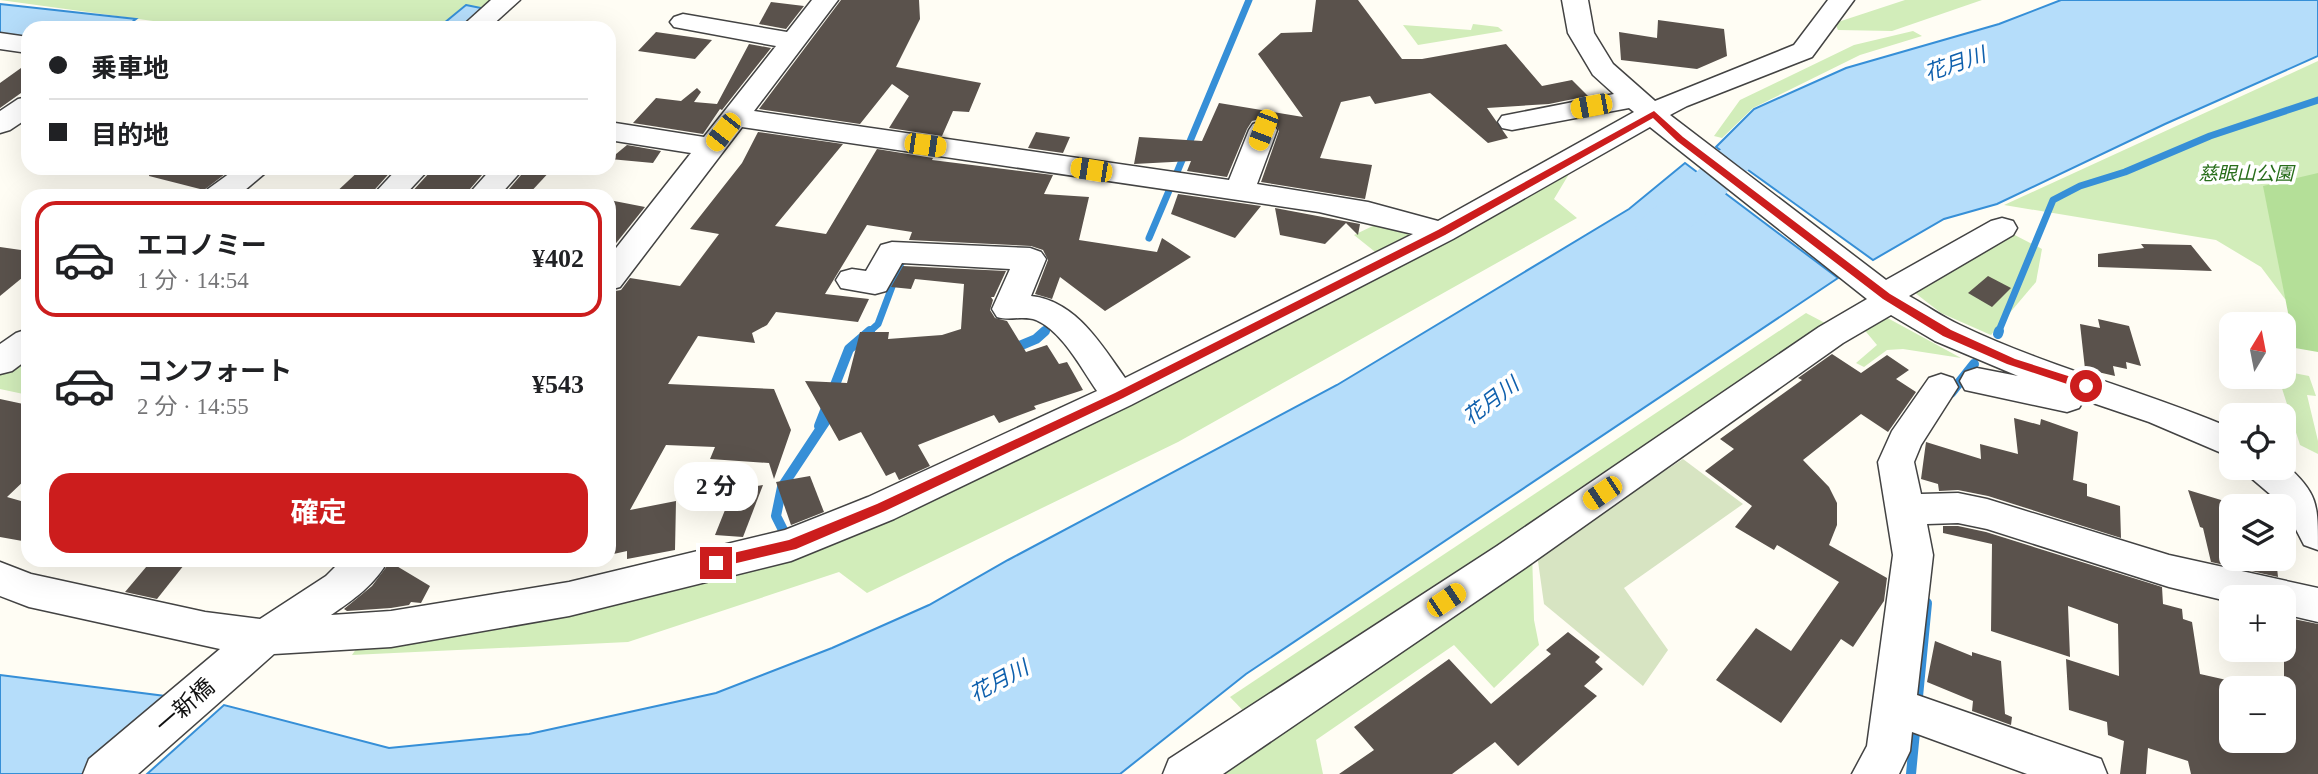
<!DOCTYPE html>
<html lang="ja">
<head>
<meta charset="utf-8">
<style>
  body { margin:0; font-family:"Times New Roman","Noto Sans JP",serif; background:#f6f6f6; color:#202124; height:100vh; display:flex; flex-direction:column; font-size:26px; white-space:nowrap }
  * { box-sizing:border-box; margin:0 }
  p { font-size:23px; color:#757577 }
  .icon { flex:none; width:38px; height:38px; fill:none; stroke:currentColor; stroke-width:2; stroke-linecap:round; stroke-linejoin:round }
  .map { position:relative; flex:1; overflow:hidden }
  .panel { position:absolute; left:21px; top:189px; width:595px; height:378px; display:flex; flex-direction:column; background:#fff; border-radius:21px; box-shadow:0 7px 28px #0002 }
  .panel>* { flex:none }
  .top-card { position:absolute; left:21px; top:21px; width:595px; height:154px; border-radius:21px; box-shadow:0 7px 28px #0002; display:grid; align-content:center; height:154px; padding:0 28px; background:#fff }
  .needle { width:46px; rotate:10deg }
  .controls { position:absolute; left:2219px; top:312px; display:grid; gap:14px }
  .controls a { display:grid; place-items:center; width:77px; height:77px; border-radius:14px; background:#fff; box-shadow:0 7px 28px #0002; font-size:35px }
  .end { position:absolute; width:32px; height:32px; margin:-16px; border:9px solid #cc1d1d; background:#fff; box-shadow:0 0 0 4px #fff }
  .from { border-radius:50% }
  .bubble { position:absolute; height:49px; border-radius:21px; background:#fff; box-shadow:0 7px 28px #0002; font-size:23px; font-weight:700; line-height:49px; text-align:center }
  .car { position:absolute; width:21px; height:42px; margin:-21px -10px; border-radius:9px; box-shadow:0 0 5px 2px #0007; background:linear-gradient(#f5c518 24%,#345 0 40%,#f5c518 0 76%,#345 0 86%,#f5c518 0) }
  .top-card b { display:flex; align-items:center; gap:24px; height:66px; font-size:26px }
  .top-card b+b { border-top:2px solid #e0e0e0 }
  .top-card i { width:18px; height:18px; background:#202124 }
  ul { padding:12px 0 0; list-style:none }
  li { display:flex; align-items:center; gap:21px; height:116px; margin:0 14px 10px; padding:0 14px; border:4px solid transparent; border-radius:21px }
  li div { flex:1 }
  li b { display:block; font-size:26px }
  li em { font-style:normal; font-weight:700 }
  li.current { border-color:#cc1d1d }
  li>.icon { width:63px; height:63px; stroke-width:1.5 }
  .cta { display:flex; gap:14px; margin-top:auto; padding:14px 28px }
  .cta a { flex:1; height:80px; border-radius:21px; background:#cc1d1d; color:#fff; font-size:28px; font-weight:700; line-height:80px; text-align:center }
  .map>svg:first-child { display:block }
  .green { fill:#d2edba }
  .forest { fill:#b4df98 }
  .cemetery { fill:#d7e4c2 }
  .water { fill:#b5ddfa; stroke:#368fd7; stroke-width:2 }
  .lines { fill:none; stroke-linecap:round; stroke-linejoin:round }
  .stream-far1 { stroke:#368fd7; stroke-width:7 }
  .stream { stroke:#368fd7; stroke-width:10 }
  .river { fill:#b5ddfa; fill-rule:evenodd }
  .building { fill:#5a524c }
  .minor-casing { stroke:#434343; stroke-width:3 }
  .minor { fill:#fff; fill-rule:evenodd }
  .route { fill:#cc1d1d }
  .labels { text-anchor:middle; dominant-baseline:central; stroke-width:7; stroke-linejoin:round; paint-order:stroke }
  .park-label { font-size:19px; font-style:italic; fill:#286e1b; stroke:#fff }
  .water-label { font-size:21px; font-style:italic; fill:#0f60ad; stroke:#fff }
  .near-street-label { font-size:23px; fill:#101010; stroke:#fff }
</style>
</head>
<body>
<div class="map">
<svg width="2318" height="774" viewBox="0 0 2318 774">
  <rect width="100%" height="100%" fill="#fffdf4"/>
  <g class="green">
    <path d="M0 0H501L466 28H204Z"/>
    <path d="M1905 0H1982L1892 31 1838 30 1835 23Z"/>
    <path d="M1473 24 1498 27 1503 31 1418 45 1403 25 1471 30Z"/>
    <path d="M1913 31 1922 36 1860 55 1753 108 1722 138 1714 136 1740 100 1854 45Z"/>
    <path d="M2318 61V303L2285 299 2261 267 2216 240 2004 205Z"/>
    <path d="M1569 174 1554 199 1577 218 1178 442 867 593 839 572 628 642 352 655 363 639 822 541 1347 290Z"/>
    <path d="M1379 223 1437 232 1384 259 1354 235Z"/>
    <path d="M2007 231 2042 249 2036 282 1991 335 1941 313 1910 289Z"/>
    <path d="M1806 313 1825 323 1254 722 1230 697Z"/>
    <path d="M1882 315 1961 358 1903 349 1887 350 1864 367 1856 363 1877 345 1862 327Z"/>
    <path d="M28 356V395L0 389V371Z"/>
    <path d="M2284 371 2309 376 2316 396 2307 395 2318 441V454L2300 445 2278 376H2284Z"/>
    <path d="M1532 551 1534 620 1539 645 1494 688 1454 645 1316 740 1323 774H1215Z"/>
  </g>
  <path class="forest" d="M2318 173V352L2295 348 2263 186Z"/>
  <path class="cemetery" d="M1683 459 1743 504 1624 588 1668 650 1643 686 1544 604 1537 554Z"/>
  <g class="water">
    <path d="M2061 0H2318V56L2165 124 1997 204 1944 219 1873 260 1716 147 1754 109 1846 68 1999 24Z"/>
    <path d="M0 4 136 19 124 28H28V39L0 35Z"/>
    <path d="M466 5 491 10 470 28H438Z"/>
    <path d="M1685 163 1838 278 1246 674 1120 774H147L224 705 389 748 529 734 716 693 832 648 929 605 1008 560 1337 385 1629 209Z"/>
    <path d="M0 675 181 698 88 774H0Z"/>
  </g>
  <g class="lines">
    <g class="stream-far1">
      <path d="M1175 177 1249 0"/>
      <path d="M1149 238 1171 186"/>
      <path d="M868 333 878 324 902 260"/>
      <path d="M1043 333 1056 321"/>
      <path d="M1998 333 2053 200 2080 186 2125 172 2210 136 2318 100"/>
    </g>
    <g class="stream">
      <path d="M1998 334 1999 331"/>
      <path d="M1012 349 1036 339 1045 331"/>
      <path d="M1951 393 1974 364"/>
      <path d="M819 426 849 349 870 331"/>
      <path d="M788 540 776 516 782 487 827 419 835 415"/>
      <path d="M1917 707 1927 603"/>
      <path d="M1911 774 1916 721"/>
    </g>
    <path class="river" d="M1792 109 1807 112 1813 121C1802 136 1783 140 1769 151 1738 175 1706 223 1673 238 1661 244 1652 241 1641 238L1635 228C1644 213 1661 204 1674 192 1712 160 1742 121 1792 109Z"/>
  </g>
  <g class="building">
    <path d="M841 0H919L920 19 896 67 981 83 969 112 953 111 942 136 889 128 909 96 892 84 860 124 759 109Z"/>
    <path d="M1316 0H1358L1402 59H1422L1506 44 1542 86 1572 80 1588 96 1549 104 1487 108 1508 138 1488 143 1430 93 1375 104 1370 96 1341 102 1320 158 1372 165 1365 199 1261 182 1279 131 1275 123 1264 118 1252 121 1247 129 1227 177 1187 171 1191 161 1134 164 1139 137 1202 141 1219 103 1303 117 1258 54 1281 33 1312 32Z"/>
    <path d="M771 2 804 6 786 29 759 24Z"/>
    <path d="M1658 20 1724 29 1727 56 1697 69 1621 60 1619 32 1657 38Z"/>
    <path d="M656 32 712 40 695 59 638 51Z"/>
    <path d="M749 44 771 48 722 110 720 109 703 134 633 123 656 98 681 101 697 88 701 92 694 102 717 104Z"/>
    <path d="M28 63V88L0 108V83Z"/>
    <path d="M758 132 843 144 775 226 826 234 877 149 933 158 932 160 1053 175 1044 194 1089 197 1079 240 1157 252 1162 238 1191 257 1105 311 1060 277 1052 299 1035 294 1048 260 1043 250 1031 246 909 240 912 232 867 225 825 294 869 299 858 322 776 312 767 325 752 333 755 343 698 336 668 384 774 389 791 430 774 479 769 463 710 459 715 447 666 445 630 510 676 501 675 550 627 559V551L609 555V292L621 290 630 278 680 286 719 234 690 229 742 163Z"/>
    <path d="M1036 132 1070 137 1063 153 1028 148Z"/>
    <path d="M627 145 661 151 653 163 610 159Z"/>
    <path d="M150 168H233L204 190 149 176Z"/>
    <path d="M362 168H394L369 196H332Z"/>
    <path d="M460 168H488L464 196H408L431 171 453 175Z"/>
    <path d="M527 168H553L527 196H503Z"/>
    <path d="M1178 194 1261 206 1235 238 1171 214Z"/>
    <path d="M609 200 645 207 609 252Z"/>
    <path d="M1275 208 1360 224 1358 235 1346 223 1325 244 1280 235Z"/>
    <path d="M2141 244 2191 245 2212 271 2098 267V254L2144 248Z"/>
    <path d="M0 247 28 251V273L0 296Z"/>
    <path d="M903 266 1006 271 994 297H991L993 300 990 310 995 318 1007 321 1026 352 1047 345 1059 364 1067 362 1083 390 1034 406 1036 409 999 423 994 415 918 445 930 466 899 480 895 472 886 476 861 432 839 441 805 381 847 383 860 332H889L888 339 942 335 961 329 964 284 915 279 911 289 891 287Z"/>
    <path d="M1988 276 2011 288 1992 307 1968 293Z"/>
    <path d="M2098 319 2129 326 2141 366 2126 362 2127 369 2113 366 2115 376 2085 369 2080 324 2100 328Z"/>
    <path d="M1832 354 1861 373 1887 355 1909 370 1896 379 1916 392 1888 432 1861 414 1803 460 1829 487 1837 503V525L1829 545 1887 578 1884 601 1853 647 1841 639 1781 723 1716 680 1756 628 1791 651 1839 582 1777 545 1774 550 1735 527 1752 506 1705 471 1734 449 1720 439 1802 380 1798 378Z"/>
    <path d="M0 399 28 405V477L7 497 28 503V542L0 537Z"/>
    <path d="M2014 418 2040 425 2041 419 2078 432 2073 480 2087 484V496L2120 506 2121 538 1988 496 1958 490 1939 491 1938 484 1921 479 1926 442 1981 459 1980 444 2018 454Z"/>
    <path d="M810 476 824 512 791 525 776 482Z"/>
    <path d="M763 485 743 537 715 535 733 490Z"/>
    <path d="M2188 490 2231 503V558H2276L2278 577 2211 562 2203 528 2200 527Z"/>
    <path d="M1943 526H1958L1986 532 2162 587 2163 604 2182 609 2183 619 2192 622 2200 674 2231 681V740H2252L2284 751V617L2318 624V774H2191L2188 761 2148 748 2146 774H2120L2124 741 2108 735 2107 722 2069 710 2066 659 2119 676 2118 624 2068 606 2070 657 1991 631 1992 544 1943 533Z"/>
    <path d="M152 560H188L157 599 125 592Z"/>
    <path d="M390 562 430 586 421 603 411 602 409 605 391 608 347 611 344 609 372 586Z"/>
    <path d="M1568 632 1600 657 1595 662 1603 669 1584 686 1597 696 1518 766 1495 742 1452 774H1339L1374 750 1354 727 1449 659 1491 704 1551 654 1546 650Z"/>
    <path d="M1935 641 1972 656V652L2001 661 2005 714 2012 717 2011 725 1972 711 1973 701 1927 682Z"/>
  </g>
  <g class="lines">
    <g class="minor-casing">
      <g id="minor">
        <path d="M491 0H520L489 28H460Z"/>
        <path d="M812 0H838L754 111 1229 180 1249 130 1253 124 1263 121 1273 124 1277 130 1257 184 1368 202 1438 221 1634 112 1629 108 1512 130 1502 128 1498 122 1502 116 1512 114 1614 94 1593 75 1568 33 1562 0H1588L1594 33 1613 64 1655 101 1794 45 1828 0H1854L1812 57 1687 106 1670 115 1886 280 1991 221 2002 218 2013 221 2017 228 2013 235 1909 296C1926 305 1942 317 1960 325 2047 367 2142 390 2231 428V457L2149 422 2084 400 2079 408 2067 412 1965 390 1960 381 1965 372 1977 368 2018 376 1935 341 1891 315 1843 343 1525 568 1223 774H1163L1169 759 1497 546 1819 327 1867 299 1650 127 1453 239 1131 405 894 519 791 561 569 616 391 647 274 654 138 774H83L89 759 220 649 29 607 0 596V562L31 574 205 612 260 619 326 576 342 560H388C376 584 353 600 331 615L391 611 569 582 785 530 868 497 1097 391C1081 368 1063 332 1036 320 1024 315 1010 321 997 317L992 309 1010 269 902 263 886 291 875 294 841 288 836 280 841 272 852 269 866 271 881 245 892 242 1030 248 1041 252 1046 259 1031 296C1076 301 1101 344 1125 378L1413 234 1319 212 742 127 620 287 609 290V257L691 153 609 140V122L704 137 776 46 674 27 670 22 674 17 683 14 787 32Z"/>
        <path d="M0 33 28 37V53L0 49Z"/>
        <path d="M28 97V118L10 130 0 133V111L18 99Z"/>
        <path d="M237 168H271L238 196H204L208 189Z"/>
        <path d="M398 168H430L404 196H372Z"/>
        <path d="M492 168H524L499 196H467Z"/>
        <path d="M28 329V359L12 371 0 374V344L16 333Z"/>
        <path d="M1941 374 1953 378 1958 387 1921 445 1914 462 1921 494 1958 493 1987 499 2169 555 2318 588V622L2284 614V597H2231V602L2169 587 1987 529 1958 523 1927 524 1933 555 1917 695 2101 759 2107 774H2027L1912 732 1910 751 1899 774H1852L1867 746 1893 555 1878 462 1892 431 1929 378Z"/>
        <path d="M2284 463C2318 494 2318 502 2318 550L2304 545 2284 506 2250 477 2245 467H2284Z"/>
      </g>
    </g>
    <use href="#minor" class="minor"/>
  </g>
  <path class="route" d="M1654 111 1683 137 1890 294 1951 330 2015 359 2090 383V389H2082L2007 364 1943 336 1883 299 1677 141 1653 118 1445 235 1123 398 885 511 796 549 716 568 710 563 716 557 789 540 877 504 1115 393 1438 230Z"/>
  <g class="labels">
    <g class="park-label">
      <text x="2246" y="173">慈眼山公園</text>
    </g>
    <g class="water-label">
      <text transform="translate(1955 64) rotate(-19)">花月川</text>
      <text transform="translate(1491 401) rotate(-37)">花月川</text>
      <text transform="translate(999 681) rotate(-28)">花月川</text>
    </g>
    <g class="near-street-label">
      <text transform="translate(185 706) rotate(-41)">一新橋</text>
    </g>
  </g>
</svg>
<div class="controls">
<a><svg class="needle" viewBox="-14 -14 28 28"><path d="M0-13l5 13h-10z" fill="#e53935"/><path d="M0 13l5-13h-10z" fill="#757577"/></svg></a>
<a><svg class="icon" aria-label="locate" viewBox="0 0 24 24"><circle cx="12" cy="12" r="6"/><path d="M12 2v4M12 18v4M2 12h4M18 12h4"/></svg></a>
<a><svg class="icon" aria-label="layers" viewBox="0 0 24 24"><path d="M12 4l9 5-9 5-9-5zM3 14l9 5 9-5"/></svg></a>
<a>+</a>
<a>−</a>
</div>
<i class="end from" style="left:2086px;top:386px"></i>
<i class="end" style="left:716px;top:563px"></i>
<div class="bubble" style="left:674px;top:462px;width:84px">2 分</div>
<i class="car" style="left:1591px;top:106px;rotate:259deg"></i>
<i class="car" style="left:1263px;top:130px;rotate:201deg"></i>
<i class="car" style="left:723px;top:132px;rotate:218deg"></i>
<i class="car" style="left:925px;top:145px;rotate:98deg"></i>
<i class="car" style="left:1091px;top:170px;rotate:279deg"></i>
<i class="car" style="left:1602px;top:493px;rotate:236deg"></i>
<i class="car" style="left:1446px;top:600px;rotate:56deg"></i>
<div class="top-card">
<b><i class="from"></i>乗車地</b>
<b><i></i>目的地</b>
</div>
<section class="panel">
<ul>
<li class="current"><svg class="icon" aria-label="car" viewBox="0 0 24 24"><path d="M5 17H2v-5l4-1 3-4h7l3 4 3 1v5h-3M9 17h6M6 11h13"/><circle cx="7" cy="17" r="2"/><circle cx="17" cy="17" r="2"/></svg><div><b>エコノミー</b><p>1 分 · 14:54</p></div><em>¥402</em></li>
<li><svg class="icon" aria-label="car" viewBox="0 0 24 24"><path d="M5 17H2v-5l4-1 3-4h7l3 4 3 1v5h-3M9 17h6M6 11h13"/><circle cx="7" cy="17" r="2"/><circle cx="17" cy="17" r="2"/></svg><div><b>コンフォート</b><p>2 分 · 14:55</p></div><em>¥543</em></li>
</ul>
<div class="cta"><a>確定</a></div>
</section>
</div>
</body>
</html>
